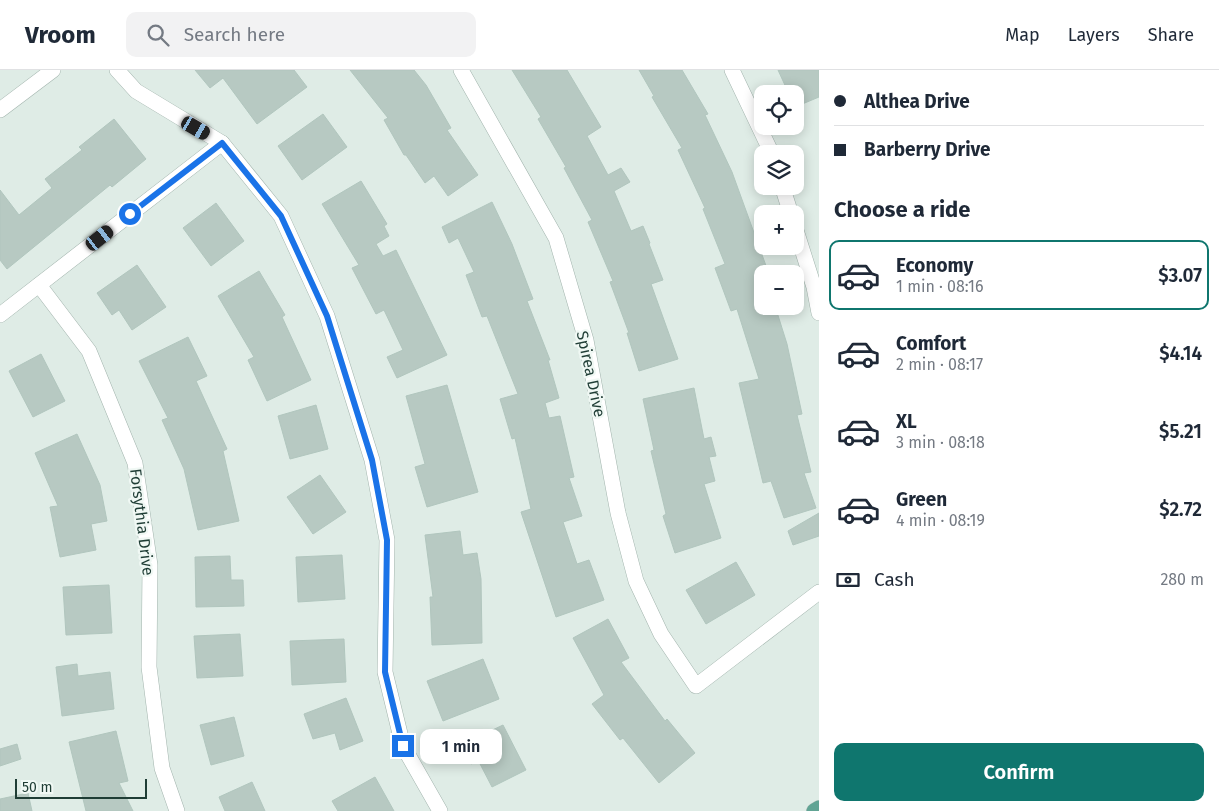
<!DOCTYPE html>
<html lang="en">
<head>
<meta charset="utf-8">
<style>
  body { margin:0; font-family:"Fira Sans",sans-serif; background:#f2f2f3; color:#1f2937; height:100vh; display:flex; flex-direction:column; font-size:19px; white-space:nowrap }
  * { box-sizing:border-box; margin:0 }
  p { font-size:16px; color:#747a83 }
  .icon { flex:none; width:28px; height:28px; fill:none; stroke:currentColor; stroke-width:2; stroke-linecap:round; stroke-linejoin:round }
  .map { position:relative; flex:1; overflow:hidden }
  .drawer { display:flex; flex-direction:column; background:#fff; width:400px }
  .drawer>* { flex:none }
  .hud { display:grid; align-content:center; height:110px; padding:0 15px; background:#fff }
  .tools { position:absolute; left:754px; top:15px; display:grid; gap:10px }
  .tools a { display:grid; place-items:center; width:50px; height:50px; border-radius:10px; background:#fff; box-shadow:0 2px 12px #0003; font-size:25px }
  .scale { position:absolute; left:15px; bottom:12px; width:132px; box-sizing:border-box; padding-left:5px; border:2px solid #1f3d35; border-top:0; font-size:14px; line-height:18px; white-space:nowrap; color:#1f3d35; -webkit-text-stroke:4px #f0f8f4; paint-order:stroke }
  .end { position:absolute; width:22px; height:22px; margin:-11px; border:6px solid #1a73e8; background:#fff; box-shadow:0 0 0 2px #fff }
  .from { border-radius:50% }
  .bubble { position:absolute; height:35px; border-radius:10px; background:#fff; box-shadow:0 2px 12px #0003; font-size:16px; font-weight:600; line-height:35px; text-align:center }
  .car { position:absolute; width:15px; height:30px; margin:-15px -8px; border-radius:6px; box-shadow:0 0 4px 1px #0007; background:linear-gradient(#222 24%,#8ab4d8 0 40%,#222 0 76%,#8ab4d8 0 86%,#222 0) }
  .hud b { display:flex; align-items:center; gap:18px; height:48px; font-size:19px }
  .hud b+b { border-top:1px solid #e0e1e3 }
  .hud i { width:12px; height:12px; background:#1f2937 }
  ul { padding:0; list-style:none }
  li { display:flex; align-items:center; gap:15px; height:70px; margin:0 10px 8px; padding:0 5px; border:2px solid transparent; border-radius:10px }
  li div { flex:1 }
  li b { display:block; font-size:19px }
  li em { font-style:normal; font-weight:600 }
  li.selected { border-color:#0f766e }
  li>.icon { width:45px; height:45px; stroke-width:1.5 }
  h2 { padding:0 15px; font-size:22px; line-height:60px }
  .pay { display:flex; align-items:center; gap:12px; height:55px; padding:0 15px; font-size:19px }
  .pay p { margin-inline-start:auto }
  .action { display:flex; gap:10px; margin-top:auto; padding:10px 15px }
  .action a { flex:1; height:58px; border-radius:10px; background:#0f766e; color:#fff; font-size:20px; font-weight:600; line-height:58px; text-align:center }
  header { display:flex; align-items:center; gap:30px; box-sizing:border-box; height:70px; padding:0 25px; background:#fff; border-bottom:1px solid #e0e1e3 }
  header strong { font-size:24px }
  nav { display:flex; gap:28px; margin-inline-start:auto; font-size:18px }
  .search { width:350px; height:45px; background:#f2f2f3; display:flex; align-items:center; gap:12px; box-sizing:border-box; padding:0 18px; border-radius:10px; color:#747a83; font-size:19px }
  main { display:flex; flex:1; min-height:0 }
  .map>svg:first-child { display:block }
  .building { fill:#b7c9c2; stroke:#b1c6be }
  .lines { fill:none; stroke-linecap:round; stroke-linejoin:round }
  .minor-casing { stroke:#a2b4ad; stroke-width:16 }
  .major-casing { stroke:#c0c9c6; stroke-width:16 }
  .minor { stroke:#fff; stroke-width:15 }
  .major { stroke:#61a494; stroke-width:15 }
  .route { stroke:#1a73e8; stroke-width:6 }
  .labels { text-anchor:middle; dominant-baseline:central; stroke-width:4.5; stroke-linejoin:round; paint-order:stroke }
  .street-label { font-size:16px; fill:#1f3d35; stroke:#f0f8f4 }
</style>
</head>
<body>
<header>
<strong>Vroom</strong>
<div class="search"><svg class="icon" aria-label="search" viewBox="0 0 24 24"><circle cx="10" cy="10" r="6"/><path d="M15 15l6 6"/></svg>Search here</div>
<nav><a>Map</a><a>Layers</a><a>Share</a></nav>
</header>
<main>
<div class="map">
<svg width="819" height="741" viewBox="0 0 819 741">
  <rect width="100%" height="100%" fill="#dfece6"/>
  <g class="building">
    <path d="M195 0H294L307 17 257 54 223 8 210 18Z"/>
    <path d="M350 0H414L426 15 451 58 447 60 478 105 448 126 434 106 425 113 406 85H404L384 50 388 48Z"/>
    <path d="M512 0H567L601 57 587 66 608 105 621 98 630 112 614 121 631 161 643 156 650 173 649 174 663 210 651 214 678 289 639 301 627 263H629L610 212 613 211 588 152 592 150 564 98 566 97 538 49 541 47Z"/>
    <path d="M639 0H682L708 44 705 45 732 102 769 204H762V243L776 239 787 274 802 344 797 345 811 402 804 403 816 438 784 448 771 411 763 413 739 313 759 309 737 239 731 241 715 198 725 194 703 139 705 138 678 80 682 78 652 27 654 26Z"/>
    <path d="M778 0H819V27L795 37V24H789Z"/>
    <path d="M323 44 347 77 302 110 278 76Z"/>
    <path d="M114 49 146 89 112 117 110 115 7 199 0 190V120L19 145 52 118 45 109 82 80 79 77Z"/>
    <path d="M361 111 387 154 384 156 389 166 376 174 383 186 396 180 447 285 397 308 387 287 403 280 384 240 376 244 352 198 359 195 322 134Z"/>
    <path d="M492 132 512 174 533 229 527 231 550 290H548L559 328 545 333 549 348 560 346 574 407 569 408 582 446 563 452 577 494 589 490 604 530 556 547 521 442 531 439 515 368 512 369 500 329 518 324 487 246 482 247 466 205 474 202 458 168 449 173 442 157Z"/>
    <path d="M216 133 244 171 211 196 183 158Z"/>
    <path d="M137 195 166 237 132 260 119 240 112 245 97 223Z"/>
    <path d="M259 201 285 245 282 247 311 310 267 331 248 290 254 287 218 226Z"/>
    <path d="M188 267 207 306 196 311 227 379 223 381 239 451 198 460 184 399 162 350 168 348 139 291Z"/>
    <path d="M41 284 65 331 33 347 9 301Z"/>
    <path d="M447 315 478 422 427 437 415 397 425 394 406 326Z"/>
    <path d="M694 318 704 369 711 367 716 386 709 387 715 411 704 414 721 468 675 483 663 446 666 444 651 381 654 380 643 329Z"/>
    <path d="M316 335 328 379 290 389 278 346Z"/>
    <path d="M77 364 100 415 107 451 91 454 96 480 60 487 50 437 58 436 35 383Z"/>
    <path d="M320 405 346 442 313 464 287 427Z"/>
    <path d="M819 443V466L793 475 788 461Z"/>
    <path d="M460 461 463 485 477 483 481 509 482 573 432 575 430 527H433L425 465Z"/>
    <path d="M342 485 345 529 298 532 296 487Z"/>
    <path d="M230 486 231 510H243L244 536 196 537 195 487Z"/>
    <path d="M736 492 755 525 706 554 686 520Z"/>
    <path d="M109 515 112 563 66 565 63 517Z"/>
    <path d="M608 549 629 588 621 592 665 651 667 649 695 683 659 713 623 668 620 670 592 634 604 625 573 568Z"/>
    <path d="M240 564 243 606 197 608 194 566Z"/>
    <path d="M344 569 346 612 292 615 290 571Z"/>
    <path d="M483 589 499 629 443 651 427 611Z"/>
    <path d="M77 594 78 606 110 602 114 639 62 646 56 597Z"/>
    <path d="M346 628 363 671 340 680 335 663 313 669 304 644Z"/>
    <path d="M234 647 244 686 211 695 200 655Z"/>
    <path d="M503 655 526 700 492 717 478 690 471 694 461 675Z"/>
    <path d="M116 661 128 711 119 713 133 741H86L69 672Z"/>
    <path d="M17 674 21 689 0 696V679Z"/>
    <path d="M375 707 394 741H338L332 731Z"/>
    <path d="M252 712 265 741H225L219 727Z"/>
    <path d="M28 723 32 741H0V729Z"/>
  </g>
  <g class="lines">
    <g class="minor-casing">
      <g id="minor">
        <path d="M117 0 136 21 222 73 281 146 327 246 372 390 387 470 385 602 403 676 440 741"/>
        <path d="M461 0 556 168 586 270 618 443 636 511 661 564 696 616 819 522"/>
        <path d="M732 0 772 84"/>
        <path d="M0 40 53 0"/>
        <path d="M782 116 791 144"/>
        <path d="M795 157 814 217 819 243"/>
        <path d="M39 215 89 281 135 393 150 495 149 597 162 698 177 741"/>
        <path d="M0 245 222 73"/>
      </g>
    </g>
    <g class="major-casing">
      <path id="major" d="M814 741 819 738"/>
    </g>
    <use href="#minor" class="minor"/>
    <use href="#major" class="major"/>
  </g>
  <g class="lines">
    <path class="route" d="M130 144 222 73 281 146 327 246 372 390 387 470 385 602 403 676"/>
  </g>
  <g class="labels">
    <g class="street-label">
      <text transform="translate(591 304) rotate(78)">Spirea Drive</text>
      <text transform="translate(142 452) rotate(83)">Forsythia Drive</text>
    </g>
  </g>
</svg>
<div class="tools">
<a><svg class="icon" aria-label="locate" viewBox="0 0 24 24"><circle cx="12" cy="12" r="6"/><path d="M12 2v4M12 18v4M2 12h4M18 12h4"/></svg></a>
<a><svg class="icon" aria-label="layers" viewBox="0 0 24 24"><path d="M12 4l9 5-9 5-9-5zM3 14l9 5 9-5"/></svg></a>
<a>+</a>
<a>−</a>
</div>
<div class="scale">50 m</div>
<i class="end from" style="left:130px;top:144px"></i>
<i class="end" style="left:403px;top:676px"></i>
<div class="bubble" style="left:420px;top:659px;width:82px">1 min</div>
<i class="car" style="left:196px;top:58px;rotate:120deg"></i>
<i class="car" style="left:100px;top:168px;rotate:52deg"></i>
</div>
<section class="drawer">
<div class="hud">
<b><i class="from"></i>Althea Drive</b>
<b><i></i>Barberry Drive</b>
</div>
<h2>Choose a ride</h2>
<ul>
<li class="selected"><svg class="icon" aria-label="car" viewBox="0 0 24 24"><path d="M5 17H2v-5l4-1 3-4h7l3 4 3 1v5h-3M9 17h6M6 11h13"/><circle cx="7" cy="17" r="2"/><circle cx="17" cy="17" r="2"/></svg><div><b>Economy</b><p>1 min · 08:16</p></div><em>$3.07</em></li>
<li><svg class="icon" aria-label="car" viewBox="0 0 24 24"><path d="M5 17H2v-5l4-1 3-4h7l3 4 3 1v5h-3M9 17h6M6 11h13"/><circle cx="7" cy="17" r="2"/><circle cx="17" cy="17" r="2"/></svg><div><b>Comfort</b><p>2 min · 08:17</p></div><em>$4.14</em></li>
<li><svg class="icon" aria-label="car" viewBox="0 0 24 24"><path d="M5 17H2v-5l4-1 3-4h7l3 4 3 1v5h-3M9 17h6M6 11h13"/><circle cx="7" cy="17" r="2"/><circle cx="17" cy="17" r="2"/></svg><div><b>XL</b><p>3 min · 08:18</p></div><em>$5.21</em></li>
<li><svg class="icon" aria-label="car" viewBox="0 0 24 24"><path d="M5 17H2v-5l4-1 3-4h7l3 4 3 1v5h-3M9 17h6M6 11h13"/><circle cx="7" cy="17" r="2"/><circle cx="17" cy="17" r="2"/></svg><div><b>Green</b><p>4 min · 08:19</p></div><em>$2.72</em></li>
</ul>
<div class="pay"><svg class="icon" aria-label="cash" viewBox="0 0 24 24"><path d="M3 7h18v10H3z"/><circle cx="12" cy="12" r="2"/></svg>Cash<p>280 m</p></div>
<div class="action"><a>Confirm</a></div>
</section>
</main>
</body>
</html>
